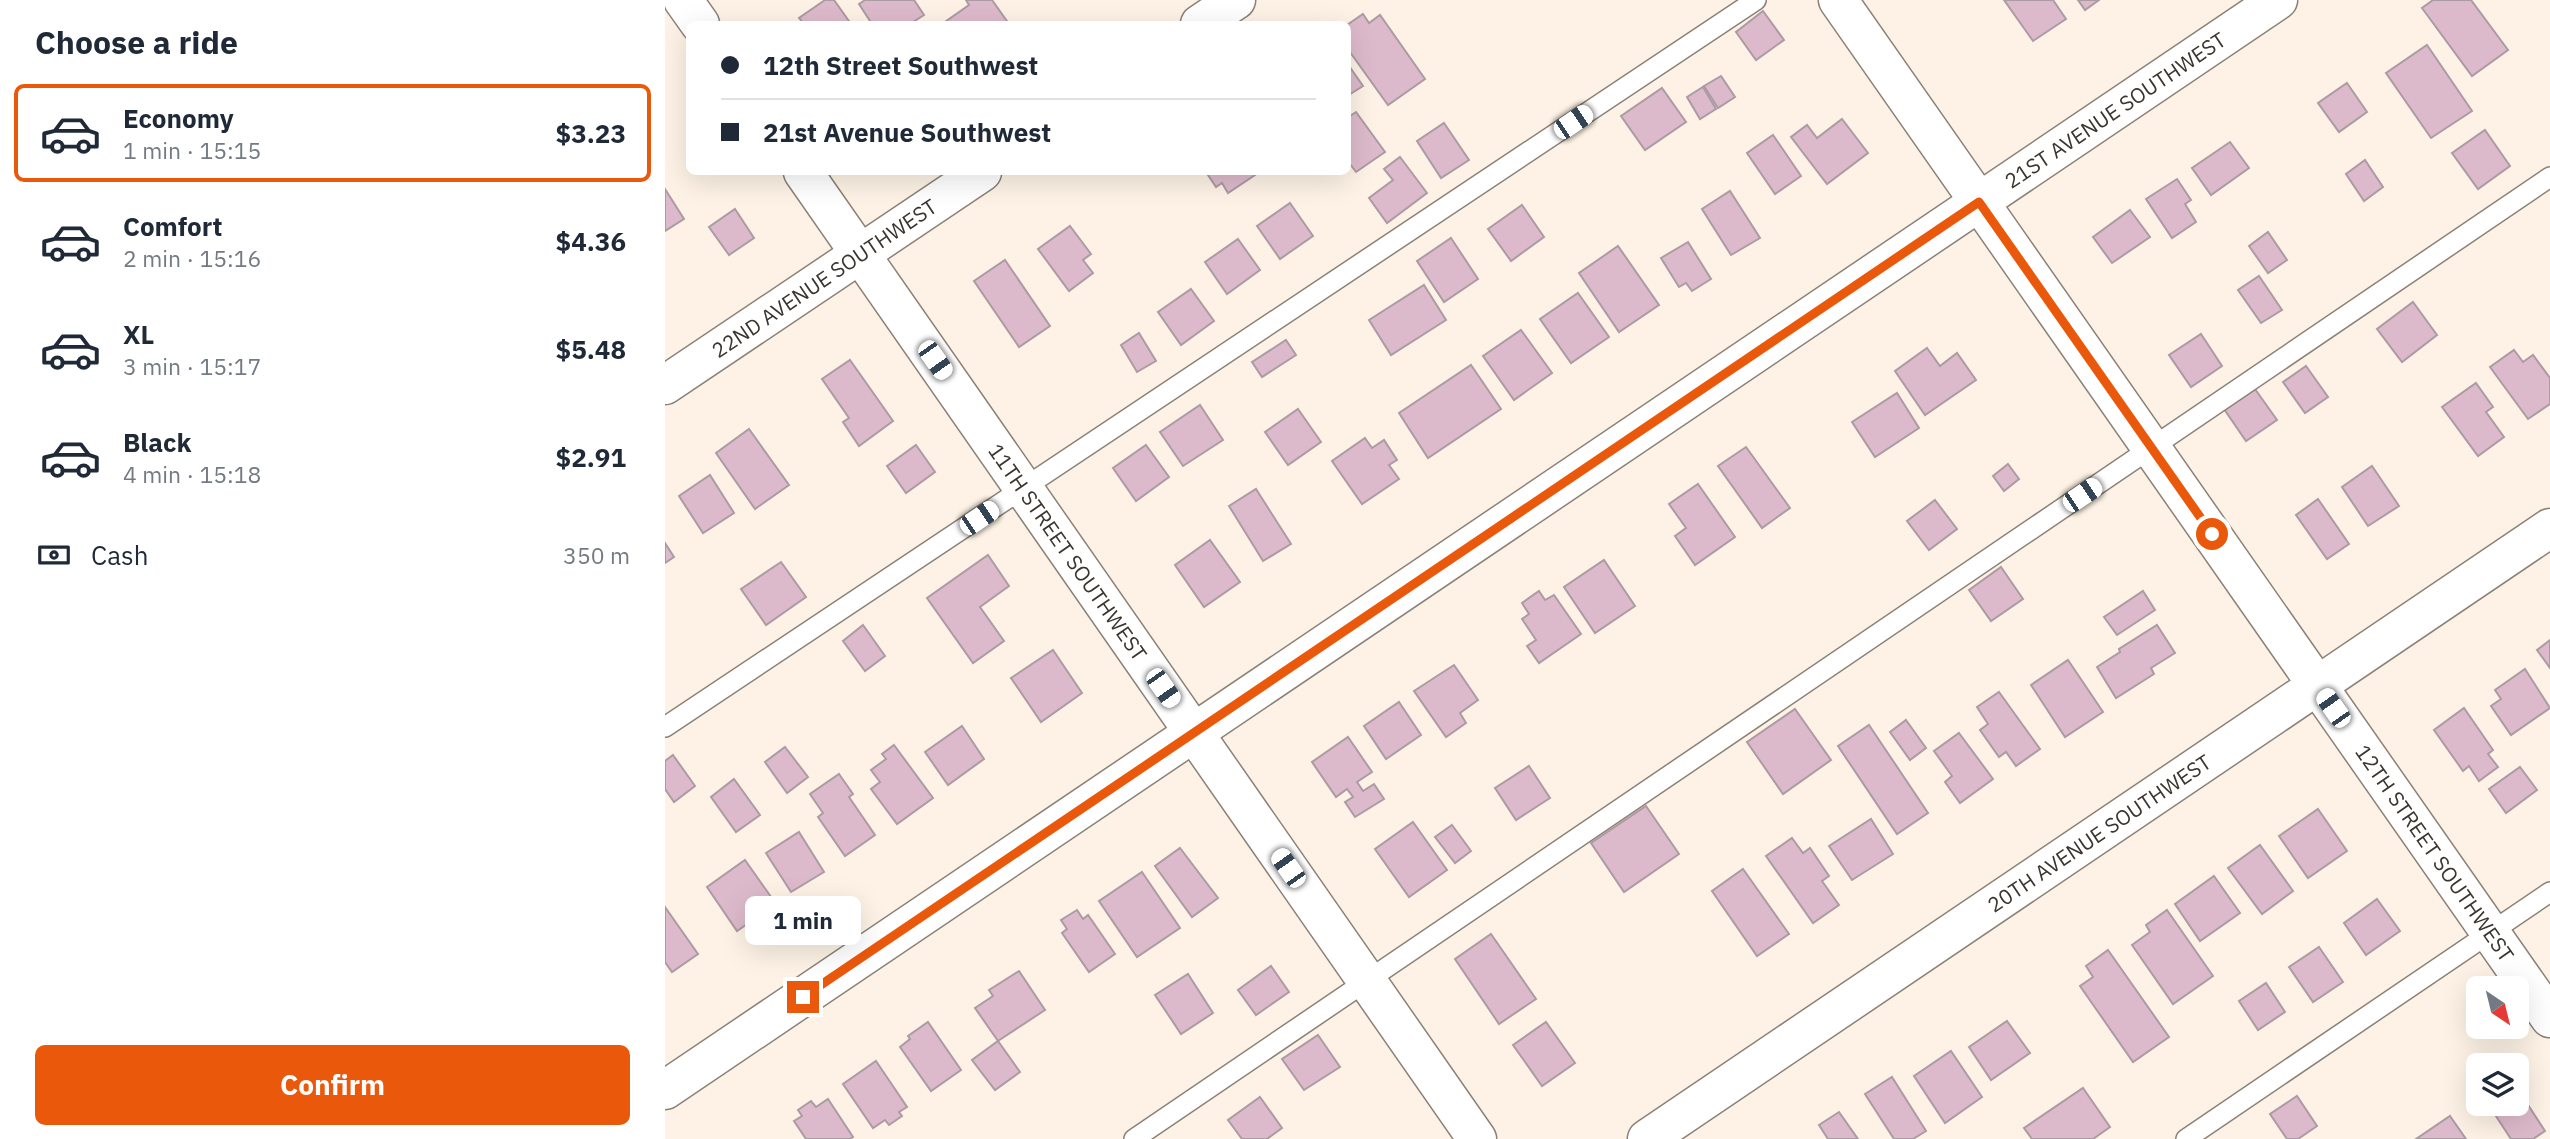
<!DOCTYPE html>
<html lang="en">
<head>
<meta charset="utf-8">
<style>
  body { margin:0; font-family:"IBM Plex Sans",sans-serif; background:#f6f6f7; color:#1f2937; height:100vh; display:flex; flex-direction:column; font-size:26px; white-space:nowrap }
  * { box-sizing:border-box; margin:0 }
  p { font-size:23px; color:#747a83 }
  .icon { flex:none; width:38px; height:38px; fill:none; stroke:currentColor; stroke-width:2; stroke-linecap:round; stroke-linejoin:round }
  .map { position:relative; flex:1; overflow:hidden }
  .panel { display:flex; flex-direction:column; background:#fff; width:665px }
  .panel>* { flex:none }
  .banner { position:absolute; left:21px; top:21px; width:665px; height:154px; border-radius:10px; box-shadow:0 7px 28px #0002; display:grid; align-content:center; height:154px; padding:0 35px; background:#fff }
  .needle { width:46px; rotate:145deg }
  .buttons { position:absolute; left:1801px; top:976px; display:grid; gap:14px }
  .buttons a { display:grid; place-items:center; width:63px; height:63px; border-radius:10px; background:#fff; box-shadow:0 7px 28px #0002; font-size:35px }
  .end { position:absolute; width:32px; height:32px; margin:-16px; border:9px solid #ea580c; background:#fff; box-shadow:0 0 0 4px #fff }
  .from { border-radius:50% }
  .bubble { position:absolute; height:49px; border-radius:10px; background:#fff; box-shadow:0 7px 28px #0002; font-size:23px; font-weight:800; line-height:49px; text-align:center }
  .car { position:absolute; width:21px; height:42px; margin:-21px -10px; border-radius:9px; box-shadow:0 0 5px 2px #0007; background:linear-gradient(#fff 24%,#345 0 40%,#fff 0 76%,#345 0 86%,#fff 0) }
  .banner b { display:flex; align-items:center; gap:24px; height:66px; font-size:26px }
  .banner b+b { border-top:2px solid #e0e1e3 }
  .banner i { width:18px; height:18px; background:#1f2937 }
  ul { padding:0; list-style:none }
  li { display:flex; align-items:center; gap:21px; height:98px; margin:0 14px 10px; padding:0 21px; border:4px solid transparent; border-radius:10px }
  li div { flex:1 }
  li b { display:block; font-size:26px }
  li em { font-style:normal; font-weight:800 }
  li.active { border-color:#ea580c }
  li>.icon { width:63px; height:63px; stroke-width:1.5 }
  h2 { padding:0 35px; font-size:32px; line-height:84px }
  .pay { display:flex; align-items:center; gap:18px; height:77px; padding:0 35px; font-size:26px }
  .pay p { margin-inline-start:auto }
  .primary-button { display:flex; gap:14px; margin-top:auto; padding:14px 35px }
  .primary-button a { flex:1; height:80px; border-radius:10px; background:#ea580c; color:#fff; font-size:28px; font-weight:800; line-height:80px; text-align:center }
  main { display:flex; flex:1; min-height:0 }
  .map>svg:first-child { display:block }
  .building { fill:#ddbacb; stroke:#ab9ba3; stroke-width:2 }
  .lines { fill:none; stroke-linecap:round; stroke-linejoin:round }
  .lane-casing { stroke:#8c8176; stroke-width:22 }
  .street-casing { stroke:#8c8176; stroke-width:41 }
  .lane { stroke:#fff; stroke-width:19 }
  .street { stroke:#fff; stroke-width:38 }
  .route { stroke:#ea580c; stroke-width:9 }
  .labels { text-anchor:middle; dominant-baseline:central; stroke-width:5; stroke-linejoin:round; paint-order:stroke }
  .street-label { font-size:21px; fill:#3a3530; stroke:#fff }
</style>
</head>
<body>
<main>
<section class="panel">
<h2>Choose a ride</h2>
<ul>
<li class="active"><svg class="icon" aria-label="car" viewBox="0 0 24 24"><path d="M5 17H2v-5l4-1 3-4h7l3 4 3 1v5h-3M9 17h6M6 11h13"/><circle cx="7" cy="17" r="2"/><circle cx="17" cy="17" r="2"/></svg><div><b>Economy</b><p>1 min · 15:15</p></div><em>$3.23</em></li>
<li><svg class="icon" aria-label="car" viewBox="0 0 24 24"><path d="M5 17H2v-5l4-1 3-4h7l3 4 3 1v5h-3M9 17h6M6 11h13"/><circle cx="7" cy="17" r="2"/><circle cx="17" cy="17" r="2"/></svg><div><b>Comfort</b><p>2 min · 15:16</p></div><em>$4.36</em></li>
<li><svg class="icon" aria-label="car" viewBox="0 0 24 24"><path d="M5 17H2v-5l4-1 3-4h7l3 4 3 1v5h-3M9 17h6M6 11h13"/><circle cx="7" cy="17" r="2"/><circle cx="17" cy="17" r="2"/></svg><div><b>XL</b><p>3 min · 15:17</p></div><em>$5.48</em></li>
<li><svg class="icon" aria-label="car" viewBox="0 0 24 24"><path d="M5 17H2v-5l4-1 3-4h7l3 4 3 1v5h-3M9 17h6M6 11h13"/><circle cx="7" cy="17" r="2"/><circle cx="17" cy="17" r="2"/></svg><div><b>Black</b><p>4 min · 15:18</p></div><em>$2.91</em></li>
</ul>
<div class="pay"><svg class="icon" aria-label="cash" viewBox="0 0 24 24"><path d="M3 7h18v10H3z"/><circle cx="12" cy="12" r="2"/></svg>Cash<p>350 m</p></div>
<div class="primary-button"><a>Confirm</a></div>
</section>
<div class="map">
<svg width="1885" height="1139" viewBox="0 0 1885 1139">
  <rect width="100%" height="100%" fill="#fdf2e5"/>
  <g class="building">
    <path d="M160 0H169L186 24H139L134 18Z"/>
    <path d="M200 0H249L259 15 245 24H207L194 4Z"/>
    <path d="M301 0H327L344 24H282L280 22 304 5Z"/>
    <path d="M1339 0H1388L1401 19 1368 41Z"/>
    <path d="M1413 0H1434L1420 10Z"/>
    <path d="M1768 0H1806L1843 50 1807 76 1757 8Z"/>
    <path d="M1098 11 1119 40 1091 60 1071 32Z"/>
    <path d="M698 14 704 23 715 15 760 79 723 105 682 48V25Z"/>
    <path d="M1762 45 1807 111 1766 138 1721 73Z"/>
    <path d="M682 63 698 86 682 96Z"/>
    <path d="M1056 76 1070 97 1053 108 1039 86Z"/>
    <path d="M1682 83 1702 112 1674 132 1653 103Z"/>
    <path d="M1038 87 1051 109 1035 119 1022 97Z"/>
    <path d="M997 88 1021 122 980 150 956 116Z"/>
    <path d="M691 112 720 152 691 172 682 160V118Z"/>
    <path d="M1177 119 1203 153 1162 184 1126 137 1142 125 1152 138Z"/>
    <path d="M779 123 804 160 776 178 752 141Z"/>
    <path d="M1820 130 1845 166 1813 189 1787 153Z"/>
    <path d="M1108 135 1136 176 1110 194 1082 153Z"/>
    <path d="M1565 142 1584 168 1546 195 1527 168Z"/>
    <path d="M735 157 762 193 722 223 704 198 728 180 719 169Z"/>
    <path d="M1700 160 1718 187 1699 201 1681 174Z"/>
    <path d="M541 172H588L590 175 563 193 557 183 551 187Z"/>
    <path d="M1512 179 1526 200 1520 204 1531 222 1507 238 1481 199Z"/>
    <path d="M0 189 19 219 0 231Z"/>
    <path d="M1065 191 1095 238 1066 255 1037 209Z"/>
    <path d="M625 203 648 236 615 259 592 226Z"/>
    <path d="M857 205 879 237 846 261 823 229Z"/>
    <path d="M70 209 89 238 64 255 44 227Z"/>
    <path d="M1465 210 1485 237 1447 263 1428 237Z"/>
    <path d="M405 226 426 254 418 260 428 273 404 291 373 249Z"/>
    <path d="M1603 232 1622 260 1603 273 1584 246Z"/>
    <path d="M786 238 813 279 779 302 752 261Z"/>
    <path d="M573 239 595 270 562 294 540 262Z"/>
    <path d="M1023 242 1046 279 1027 291 1021 283 1014 287 996 258Z"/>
    <path d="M953 246 994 305 954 332 914 273Z"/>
    <path d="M340 260 385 326 354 347 309 281Z"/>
    <path d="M1594 276 1617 310 1596 323 1573 290Z"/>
    <path d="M759 285 781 320 726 355 704 320Z"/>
    <path d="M526 289 549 321 516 345 493 312Z"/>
    <path d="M913 293 944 337 906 363 875 319Z"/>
    <path d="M1748 302 1772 335 1737 362 1712 329Z"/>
    <path d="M856 330 887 373 849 400 818 356Z"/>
    <path d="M474 333 491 361 472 372 456 345Z"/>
    <path d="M1536 334 1557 366 1526 387 1504 355Z"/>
    <path d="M621 340 631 355 597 377 587 362Z"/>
    <path d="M1262 348 1275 366 1292 353 1311 380 1260 415 1230 371Z"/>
    <path d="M1849 350 1858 362 1868 355 1885 378V404L1863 419 1825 367Z"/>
    <path d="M185 360 228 421 194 446 178 422 184 418 157 379Z"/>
    <path d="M806 365 836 409 763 458 734 413Z"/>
    <path d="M1641 366 1663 397 1640 413 1618 382Z"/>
    <path d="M1811 383 1828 407 1821 412 1839 437 1813 456 1777 407Z"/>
    <path d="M1590 389 1612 420 1581 441 1559 409Z"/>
    <path d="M1232 393 1254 428 1210 457 1187 422Z"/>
    <path d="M535 405 558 440 518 466 495 432Z"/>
    <path d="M633 409 656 442 623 465 600 432Z"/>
    <path d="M84 429 124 485 90 509 51 453Z"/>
    <path d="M700 438 707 448 719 440 732 460 724 465 734 479 697 504 667 461Z"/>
    <path d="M251 445 270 472 241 493 222 466Z"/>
    <path d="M481 445 504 477 471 501 448 468Z"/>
    <path d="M1081 447 1125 508 1097 528 1053 466Z"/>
    <path d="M1343 464 1354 479 1339 491 1328 476Z"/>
    <path d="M1707 466 1734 506 1703 526 1677 487Z"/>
    <path d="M45 475 69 513 38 533 14 496Z"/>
    <path d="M1033 484 1070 537 1030 565 1010 536 1021 528 1004 504Z"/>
    <path d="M591 489 626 544 598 561 564 506Z"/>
    <path d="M1653 499 1684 544 1662 559 1631 515Z"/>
    <path d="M1270 500 1292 529 1264 550 1242 521Z"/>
    <path d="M545 540 575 582 539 607 510 565Z"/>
    <path d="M0 543 9 557 0 563Z"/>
    <path d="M323 555 344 586 315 607 339 641 308 663 262 598Z"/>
    <path d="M939 560 970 606 930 633 899 587Z"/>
    <path d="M116 562 141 597 101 625 76 589Z"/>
    <path d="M1336 567 1358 599 1326 621 1304 590Z"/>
    <path d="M874 591 880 600 889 595 916 634 874 663 862 646 871 640 857 619 864 614 857 603Z"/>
    <path d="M1478 591 1490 610 1452 635 1439 617Z"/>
    <path d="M198 625 220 656 200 671 178 641Z"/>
    <path d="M1492 625 1510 653 1486 668 1489 674 1451 698 1432 667 1455 652 1454 649Z"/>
    <path d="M1885 640V668L1872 650Z"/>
    <path d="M388 650 417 693 376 722 346 678Z"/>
    <path d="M1403 660 1438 712 1400 737 1366 685Z"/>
    <path d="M789 665 813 700 795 713 801 723 781 737 749 691Z"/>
    <path d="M1860 669 1885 708 1846 735 1826 706 1836 699 1830 690Z"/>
    <path d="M1334 692 1375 749 1351 766 1341 752 1334 757 1315 730 1323 724 1312 707Z"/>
    <path d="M734 702 756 735 721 759 699 726Z"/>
    <path d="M1799 708 1828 750 1823 754 1833 767 1814 781 1804 766 1798 771 1769 730Z"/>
    <path d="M1130 709 1166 760 1118 794 1082 742Z"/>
    <path d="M1241 720 1261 748 1245 760 1225 732Z"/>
    <path d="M1204 725 1263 813 1232 834 1173 746Z"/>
    <path d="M297 726 319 759 283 785 260 752Z"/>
    <path d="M1294 733 1328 779 1295 803 1280 782 1287 776 1269 751Z"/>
    <path d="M683 737 707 772 692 782 698 791 709 784 719 799 690 817 680 802 688 797 682 789 671 797 647 762Z"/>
    <path d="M229 745 268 798 232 824 206 789 215 782 206 770 221 759 217 754Z"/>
    <path d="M120 747 143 777 122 793 100 762Z"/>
    <path d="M8 755 30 786 9 802 0 789V761Z"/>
    <path d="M864 766 885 798 851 820 830 788Z"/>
    <path d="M1855 767 1872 790 1841 813 1824 789Z"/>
    <path d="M174 774 188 794 184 797 210 835 180 856 153 817 158 813 145 794Z"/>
    <path d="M69 779 95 815 71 832 46 797Z"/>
    <path d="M981 806 1014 854 959 892 926 843Z"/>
    <path d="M1653 809 1682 851 1643 878 1614 836Z"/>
    <path d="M1206 819 1228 854 1187 880 1164 846Z"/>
    <path d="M748 822 782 870 744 897 710 849Z"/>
    <path d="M787 825 806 851 790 863 770 837Z"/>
    <path d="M134 832 159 872 126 892 101 853Z"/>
    <path d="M1127 838 1138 853 1145 848 1164 876 1157 881 1174 905 1148 923 1101 856Z"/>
    <path d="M1595 845 1628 891 1597 914 1563 868Z"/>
    <path d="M515 848 553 898 527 917 490 866Z"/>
    <path d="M80 860 111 904 72 931 42 887Z"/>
    <path d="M1078 869 1124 934 1092 956 1047 891Z"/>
    <path d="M477 872 515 928 472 957 434 901Z"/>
    <path d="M1549 876 1575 913 1535 941 1510 904Z"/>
    <path d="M1712 899 1735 931 1701 955 1679 923Z"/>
    <path d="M0 907 33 954 7 972 0 962Z"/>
    <path d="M412 910 418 919 423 915 450 954 424 972 397 933 402 929 396 920Z"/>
    <path d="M1502 910 1548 976 1508 1004 1467 945 1485 932 1481 925Z"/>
    <path d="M826 934 871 999 834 1024 790 959Z"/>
    <path d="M1654 947 1678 982 1648 1002 1624 967Z"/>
    <path d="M1443 950 1504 1037 1468 1062 1415 986 1428 977 1421 966Z"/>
    <path d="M606 966 624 992 591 1015 573 990Z"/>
    <path d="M354 971 380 1010 333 1041 310 1008 328 996 324 990Z"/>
    <path d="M523 974 548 1013 516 1034 490 995Z"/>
    <path d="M1601 983 1620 1012 1593 1030 1574 1001Z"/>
    <path d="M1342 1021 1365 1053 1326 1080 1304 1047Z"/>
    <path d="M263 1022 296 1070 266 1091 235 1047 245 1039 243 1036Z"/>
    <path d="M881 1022 910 1063 877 1086 848 1045Z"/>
    <path d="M653 1035 675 1067 639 1090 617 1059Z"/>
    <path d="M333 1041 355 1072 330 1090 307 1060Z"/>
    <path d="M1286 1051 1317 1097 1280 1123 1249 1076Z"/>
    <path d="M211 1061 242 1107 234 1112 237 1116 224 1125 220 1120 208 1128 178 1084Z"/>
    <path d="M1227 1077 1261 1131 1248 1139H1229L1200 1094Z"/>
    <path d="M1418 1088 1445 1127 1428 1139H1367L1359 1128Z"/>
    <path d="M1852 1088 1880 1131 1868 1139H1846L1823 1104H1852Z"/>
    <path d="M1632 1096 1652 1126 1633 1139H1622L1605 1114Z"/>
    <path d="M595 1097 617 1128 602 1139H577L563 1120Z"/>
    <path d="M163 1099 188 1137 185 1139H141L129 1121 137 1116 133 1110 146 1101 151 1107Z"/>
    <path d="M1174 1112 1193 1139H1163L1154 1125Z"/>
    <path d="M1785 1116 1801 1139H1751Z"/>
  </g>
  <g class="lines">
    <g class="lane-casing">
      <g id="lane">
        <path d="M0 727 1091 0"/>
        <path d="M469 1139 1885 177"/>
        <path d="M1521 1139 1885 892"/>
      </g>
    </g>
    <g class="street-casing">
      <g id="street">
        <path d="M18 0 35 24"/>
        <path d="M1173 0 1885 1018"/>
        <path d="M535 24 571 0"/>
        <path d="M138 172 812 1139"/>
        <path d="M0 385 317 172"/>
        <path d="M0 1090 1613 0"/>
        <path d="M982 1139 1885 528"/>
      </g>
    </g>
    <use href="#lane" class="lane"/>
    <use href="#street" class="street"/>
  </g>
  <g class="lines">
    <path class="route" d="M138 997 1314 202 1547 534"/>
  </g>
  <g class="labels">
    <g class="street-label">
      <text transform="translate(1450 110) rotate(-34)">21ST AVENUE SOUTHWEST</text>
      <text transform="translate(159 278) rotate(-34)">22ND AVENUE SOUTHWEST</text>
      <text transform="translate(403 552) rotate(55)">11TH STREET SOUTHWEST</text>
      <text transform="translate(1434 833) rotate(-34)">20TH AVENUE SOUTHWEST</text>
      <text transform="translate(1770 853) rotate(55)">12TH STREET SOUTHWEST</text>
    </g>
  </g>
</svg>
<div class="buttons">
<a><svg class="needle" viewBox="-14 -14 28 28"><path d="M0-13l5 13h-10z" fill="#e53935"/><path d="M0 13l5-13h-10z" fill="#747a83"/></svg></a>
<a><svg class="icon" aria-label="layers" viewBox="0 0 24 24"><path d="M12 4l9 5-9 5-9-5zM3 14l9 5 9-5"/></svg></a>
</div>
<i class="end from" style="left:1547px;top:534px"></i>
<i class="end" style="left:138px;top:997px"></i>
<div class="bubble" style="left:80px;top:896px;width:116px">1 min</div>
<i class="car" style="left:908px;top:122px;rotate:56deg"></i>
<i class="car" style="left:270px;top:360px;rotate:145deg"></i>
<i class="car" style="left:1417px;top:495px;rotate:56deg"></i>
<i class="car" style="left:314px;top:518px;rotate:56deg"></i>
<i class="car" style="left:498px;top:688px;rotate:145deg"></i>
<i class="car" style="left:1668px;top:708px;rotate:325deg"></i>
<i class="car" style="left:623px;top:868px;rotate:325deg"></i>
<div class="banner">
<b><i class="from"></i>12th Street Southwest</b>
<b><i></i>21st Avenue Southwest</b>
</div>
</div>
</main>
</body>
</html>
